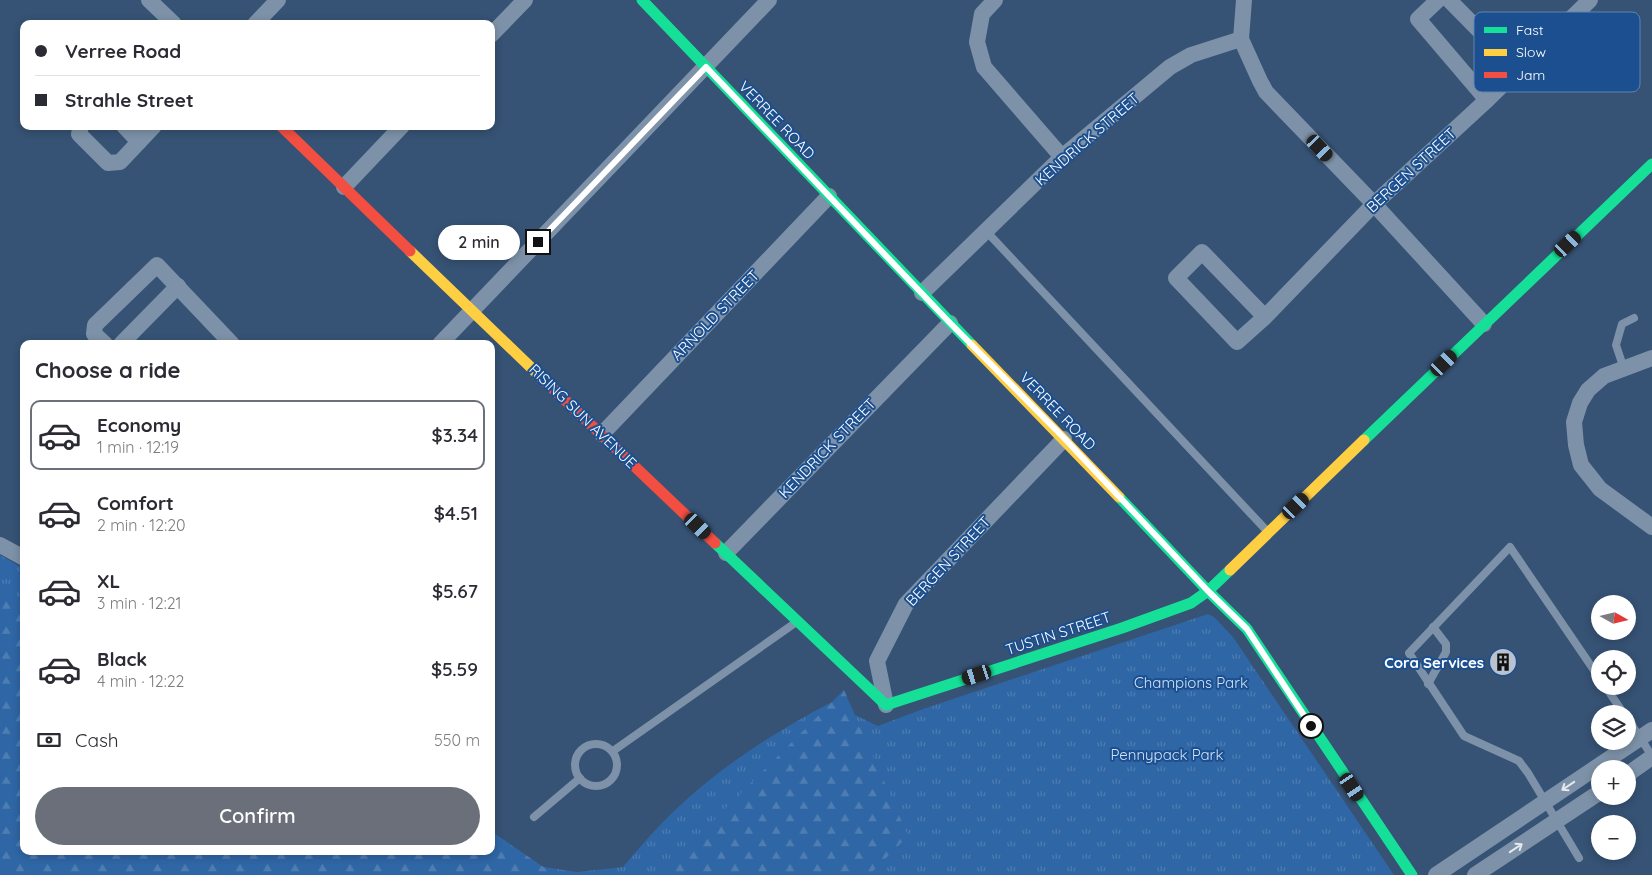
<!DOCTYPE html>
<html lang="en">
<head>
<meta charset="utf-8">
<style>
  body { margin:0; font-family:Quicksand,sans-serif; background:#f7f7f7; color:#2b2b33; height:100vh; display:flex; flex-direction:column; font-size:19px; white-space:nowrap }
  * { box-sizing:border-box; margin:0 }
  p { font-size:16px; color:#7c7c81 }
  .icon { flex:none; width:28px; height:28px; fill:none; stroke:currentColor; stroke-width:2; stroke-linecap:round; stroke-linejoin:round }
  .map { position:relative; flex:1; overflow:hidden }
  .drawer { position:absolute; left:20px; top:340px; width:475px; height:515px; display:flex; flex-direction:column; background:#fff; border-radius:10px; box-shadow:0 2px 8px #0003 }
  .drawer>* { flex:none }
  .top-card { position:absolute; left:20px; top:20px; width:475px; height:110px; border-radius:10px; box-shadow:0 2px 8px #0003; display:grid; align-content:center; height:110px; padding:0 15px; background:#fff }
  .needle { width:32px; rotate:98deg }
  .fabs { position:absolute; left:1591px; top:595px; display:grid; gap:10px }
  .fabs a { display:grid; place-items:center; width:45px; height:45px; border-radius:50%; background:#fff; box-shadow:0 2px 8px #0003; font-size:25px }
  .end { position:absolute; width:22px; height:22px; margin:-11px; border:6px solid #fff; background:#111; box-shadow:0 0 0 2px #111 }
  .from { border-radius:50% }
  .bubble { position:absolute; height:35px; border-radius:18px; background:#fff; box-shadow:0 2px 8px #0003; font-size:16px; font-weight:600; line-height:35px; text-align:center }
  .car { position:absolute; width:15px; height:30px; margin:-15px -8px; border-radius:6px; box-shadow:0 0 4px 1px #0007; background:linear-gradient(#222 24%,#8ab4d8 0 40%,#222 0 76%,#8ab4d8 0 86%,#222 0) }
  .top-card b { display:flex; align-items:center; gap:18px; height:48px; font-size:19px }
  .top-card b+b { border-top:1px solid #e1e1e2 }
  .top-card i { width:12px; height:12px; background:#2b2b33 }
  ul { padding:0; list-style:none }
  li { display:flex; align-items:center; gap:15px; height:70px; margin:0 10px 8px; padding:0 5px; border:2px solid transparent; border-radius:10px }
  li div { flex:1 }
  li b { display:block; font-size:19px }
  li em { font-style:normal; font-weight:600 }
  li.selected { border-color:#6b6f79 }
  li>.icon { width:45px; height:45px; stroke-width:1.5 }
  h2 { padding:0 15px; font-size:22px; line-height:60px }
  .pay { display:flex; align-items:center; gap:12px; height:55px; padding:0 15px; font-size:19px }
  .pay p { margin-inline-start:auto }
  .button { display:flex; gap:10px; margin-top:auto; padding:10px 15px }
  .button a { flex:1; height:58px; border-radius:30px; background:#6b6f79; color:#fff; font-size:20px; font-weight:600; line-height:58px; text-align:center }
  .map>svg:first-child { display:block }
  .grass { fill:url(#grass-tufts) }
  .forest { fill:url(#forest-firs) }
  .lines { fill:none; stroke-linecap:round; stroke-linejoin:round }
  .lane { stroke:#7d92a8; stroke-width:8 }
  .street { stroke:#7d92a8; stroke-width:16 }
  .fast { stroke:#16e098; stroke-width:11 }
  .slow { stroke:#ffcf43; stroke-width:11 }
  .jam { stroke:#f24e42; stroke-width:11 }
  .oneway { stroke:#e5e9ee }
  .route { stroke:#fff; stroke-width:6 }
  .labels { text-anchor:middle; dominant-baseline:central; stroke-width:4; stroke-linejoin:round; paint-order:stroke }
  .street-label { font-size:15px; fill:#fff; stroke:#1b4f8f }
  .poi-label { font-size:15px; font-weight:bold; fill:#fff; stroke:#1b4f8f; text-anchor:end }
  .park-label { font-size:15px; fill:#cfe3fa; stroke:#1b4f8f }
  .key { fill:#1b4f8f; stroke:#5f84b1; stroke-width:1 }
  .key-label { font-size:14px; fill:#fff }
</style>
</head>
<body>
<div class="map">
<svg width="1652" height="875" viewBox="0 0 1652 875">
  <defs>
    <pattern id="grass-tufts" width="24" height="20" patternUnits="userSpaceOnUse" patternTransform="scale(1.25)"><rect width="24" height="20" fill="#2f66a5"/><path d="M3 7l-1-3M5 7V3M7 7l1-3M15 17l-1-3M17 17v-4M19 17l1-3" fill="none" stroke="#4e7db2"/></pattern>
    <pattern id="forest-firs" width="22" height="20" patternUnits="userSpaceOnUse" patternTransform="scale(1.25)"><rect width="22" height="20" fill="#2f66a5"/><path d="M5 1l3.5 6h-7zM16 11l3.5 6h-7z" fill="#4e7db2"/></pattern>
  </defs>
  <rect width="100%" height="100%" fill="#365274"/>
  <path class="grass" d="M0 555 24 569V851H491L532 865 577 872 623 867C636 852 649 836 663 822 712 772 769 735 830 703L878 726 923 709 1208 614 1214 617 1233 637 1394 875H0Z"/>
  <g class="forest">
    <path d="M0 591 24 599V851H491V831L555 875H0Z"/>
    <path d="M844 690 908 836 869 875H659Z"/>
  </g>
  <g class="lines">
    <g class="lane">
      <path d="M986 231 1267 531"/>
      <path d="M1624 369 1616 345 1622 324 1634 318"/>
      <path d="M1428 684 1446 652V644L1433 627"/>
      <path d="M1605 686 1624 714"/>
      <path d="M1628 719 1652 756"/>
      <circle cx="596" cy="765" r="21"/>
      <path d="M613 751 795 623"/>
      <path d="M534 817 580 778"/>
      <path d="M1579 858 1528 773 1519 761 1464 736 1409 653 1510 547 1600 679"/>
    </g>
    <g class="street">
      <path d="M149 0 174 24"/>
      <path d="M995 0 982 14 977 42 984 67 1062 157"/>
      <path d="M1438 0 1418 19 1487 100"/>
      <path d="M1449 0 1517 69"/>
      <path d="M255 24 278 0"/>
      <path d="M491 35 525 0"/>
      <path d="M1241 39 1260 81 1266 92 1374 204 1484 324"/>
      <path d="M81 126 79 134 108 163 120 162 154 126"/>
      <path d="M124 126 139 142"/>
      <path d="M344 187 402 126"/>
      <path d="M922 293 1062 157 1170 67 1191 55 1241 39 1244 0"/>
      <path d="M1265 317 1202 252 1176 278 1237 342 1265 317 1374 204 1487 100 1590 0"/>
      <path d="M105 344 94 334 95 325 157 265 232 344"/>
      <path d="M121 344 178 286"/>
      <path d="M440 344 769 0"/>
      <path d="M1652 358 1604 376 1588 390 1580 403 1574 422 1576 445 1581 465 1600 489 1652 527"/>
      <path d="M602 434 829 196"/>
      <path d="M0 545 24 558"/>
      <path d="M726 553 950 323"/>
      <path d="M886 705 877 661 906 604 1064 439"/>
      <path d="M1628 774 1652 757"/>
      <path d="M1436 875 1652 730"/>
      <path d="M1475 875 1600 792"/>
    </g>
    <g class="fast">
      <path d="M642 0 972 345"/>
      <path d="M1364 440 1652 164"/>
      <path d="M1119 497 1208 591 1247 629 1412 875"/>
      <path d="M715 543 886 705 1122 628 1191 603 1208 591 1230 570"/>
    </g>
    <g class="slow">
      <path d="M410 251 546 382"/>
      <path d="M972 345 1119 497"/>
      <path d="M1230 570 1364 440"/>
    </g>
    <g class="jam">
      <path d="M281 126 410 251"/>
      <path d="M546 382 715 543"/>
    </g>
  </g>
  <defs><path id="oneway-shaft" d="M-6 0H5M1.5-3L5.5 0L1.5 3" fill="none" stroke-width="1.6" stroke-linecap="round" stroke-linejoin="round" transform="scale(1.25)"/></defs>
  <g class="oneway">
    <use href="#oneway-shaft" transform="translate(1568 786) rotate(146)"/>
    <use href="#oneway-shaft" transform="translate(1516 848) rotate(-34)"/>
  </g>
  <g class="lines">
    <path class="route" d="M538 242 706 67 950 323 1064 438 1208 591 1247 629 1311 726"/>
  </g>
  <defs>
    <g id="building-disc" transform="scale(1.4375)"><circle r="9.5" fill="#b9c2ce" stroke="#1b4f8f"/><path d="M-4-6H4V6H1V3H-1V6H-4ZM-2.5-4.3h1.7v1.8h-1.7ZM.8-4.3h1.7v1.8H.8ZM-2.5-1h1.7V.8h-1.7ZM.8-1h1.7V.8H.8Z" fill="#111"/></g>
  </defs>
  <g fill-rule="evenodd">
    <use href="#building-disc" x="1503" y="662"/>
  </g>
  <g class="labels">
    <g class="street-label">
      <text transform="translate(777 120) rotate(46)">VERREE ROAD</text>
      <text transform="translate(1087 139) rotate(-41)">KENDRICK STREET</text>
      <text transform="translate(1411 170) rotate(-43)">BERGEN STREET</text>
      <text transform="translate(715 315) rotate(-46)">ARNOLD STREET</text>
      <text transform="translate(1058 411) rotate(46)">VERREE ROAD</text>
      <text transform="translate(583 416) rotate(44)">RISING SUN AVENUE</text>
      <text transform="translate(827 448) rotate(-46)">KENDRICK STREET</text>
      <text transform="translate(948 561) rotate(-47)">BERGEN STREET</text>
      <text transform="translate(1058 633) rotate(-18)">TUSTIN STREET</text>
    </g>
    <g class="poi-label">
      <text x="1484" y="662">Cora Services</text>
    </g>
    <g class="park-label">
      <text x="1191" y="682">Champions Park</text>
      <text x="1167" y="754">Pennypack Park</text>
    </g>
  </g>
  <rect x="1474" y="12" width="166" height="80" rx="8" class="key"/>
  <rect x="1484" y="27" width="23" height="6" fill="#16e098"/>
  <rect x="1484" y="49" width="23" height="7" fill="#ffcf43"/>
  <rect x="1484" y="72" width="23" height="6" fill="#f24e42"/>
  <g class="key-label">
    <text x="1516" y="35">Fast</text>
    <text x="1516" y="57">Slow</text>
    <text x="1516" y="80">Jam</text>
  </g>
</svg>
<div class="fabs">
<a><svg class="needle" viewBox="-14 -14 28 28"><path d="M0-13l5 13h-10z" fill="#e53935"/><path d="M0 13l5-13h-10z" fill="#7c7c81"/></svg></a>
<a><svg class="icon" aria-label="locate" viewBox="0 0 24 24"><circle cx="12" cy="12" r="6"/><path d="M12 2v4M12 18v4M2 12h4M18 12h4"/></svg></a>
<a><svg class="icon" aria-label="layers" viewBox="0 0 24 24"><path d="M12 4l9 5-9 5-9-5zM3 14l9 5 9-5"/></svg></a>
<a>+</a>
<a>−</a>
</div>
<i class="end from" style="left:1311px;top:726px"></i>
<i class="end" style="left:538px;top:242px"></i>
<div class="bubble" style="left:438px;top:225px;width:82px">2 min</div>
<i class="car" style="left:1320px;top:148px;rotate:137deg"></i>
<i class="car" style="left:1568px;top:244px;rotate:47deg"></i>
<i class="car" style="left:1444px;top:363px;rotate:46deg"></i>
<i class="car" style="left:1296px;top:506px;rotate:46deg"></i>
<i class="car" style="left:698px;top:526px;rotate:134deg"></i>
<i class="car" style="left:977px;top:675px;rotate:252deg"></i>
<i class="car" style="left:1352px;top:787px;rotate:146deg"></i>
<div class="top-card">
<b><i class="from"></i>Verree Road</b>
<b><i></i>Strahle Street</b>
</div>
<section class="drawer">
<h2>Choose a ride</h2>
<ul>
<li class="selected"><svg class="icon" aria-label="car" viewBox="0 0 24 24"><path d="M5 17H2v-5l4-1 3-4h7l3 4 3 1v5h-3M9 17h6M6 11h13"/><circle cx="7" cy="17" r="2"/><circle cx="17" cy="17" r="2"/></svg><div><b>Economy</b><p>1 min · 12:19</p></div><em>$3.34</em></li>
<li><svg class="icon" aria-label="car" viewBox="0 0 24 24"><path d="M5 17H2v-5l4-1 3-4h7l3 4 3 1v5h-3M9 17h6M6 11h13"/><circle cx="7" cy="17" r="2"/><circle cx="17" cy="17" r="2"/></svg><div><b>Comfort</b><p>2 min · 12:20</p></div><em>$4.51</em></li>
<li><svg class="icon" aria-label="car" viewBox="0 0 24 24"><path d="M5 17H2v-5l4-1 3-4h7l3 4 3 1v5h-3M9 17h6M6 11h13"/><circle cx="7" cy="17" r="2"/><circle cx="17" cy="17" r="2"/></svg><div><b>XL</b><p>3 min · 12:21</p></div><em>$5.67</em></li>
<li><svg class="icon" aria-label="car" viewBox="0 0 24 24"><path d="M5 17H2v-5l4-1 3-4h7l3 4 3 1v5h-3M9 17h6M6 11h13"/><circle cx="7" cy="17" r="2"/><circle cx="17" cy="17" r="2"/></svg><div><b>Black</b><p>4 min · 12:22</p></div><em>$5.59</em></li>
</ul>
<div class="pay"><svg class="icon" aria-label="cash" viewBox="0 0 24 24"><path d="M3 7h18v10H3z"/><circle cx="12" cy="12" r="2"/></svg>Cash<p>550 m</p></div>
<div class="button"><a>Confirm</a></div>
</section>
</div>
</body>
</html>
